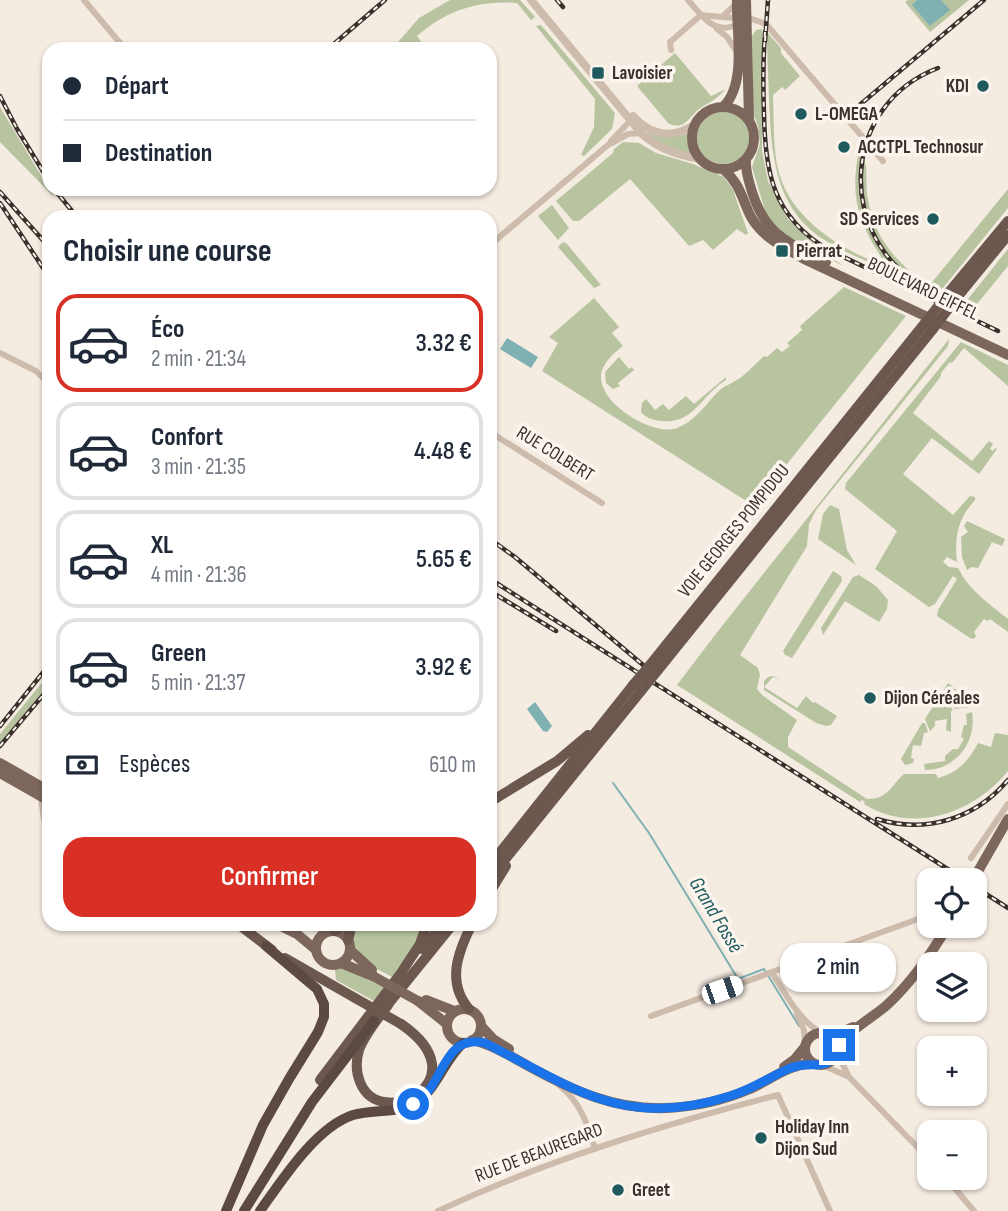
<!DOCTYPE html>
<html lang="fr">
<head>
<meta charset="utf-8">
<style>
  body { margin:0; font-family:"Sofia Sans Condensed",sans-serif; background:#f6f6f7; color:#1f2937; height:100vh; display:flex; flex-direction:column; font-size:26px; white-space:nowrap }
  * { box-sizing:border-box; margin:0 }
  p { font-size:23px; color:#747a83 }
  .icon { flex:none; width:38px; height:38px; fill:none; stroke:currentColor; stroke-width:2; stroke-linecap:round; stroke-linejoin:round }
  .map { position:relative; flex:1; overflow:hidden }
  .drawer { position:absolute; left:42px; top:210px; width:455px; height:721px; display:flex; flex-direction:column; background:#fff; border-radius:21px; box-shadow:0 2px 5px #0004 }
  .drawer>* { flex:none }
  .hud { position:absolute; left:42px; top:42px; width:455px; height:154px; border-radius:21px; box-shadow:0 2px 5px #0004; display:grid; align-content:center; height:154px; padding:0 21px; background:#fff }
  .tools { position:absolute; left:917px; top:868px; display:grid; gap:14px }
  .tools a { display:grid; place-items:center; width:70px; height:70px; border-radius:14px; background:#fff; box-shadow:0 2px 5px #0004; font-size:35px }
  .end { position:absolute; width:32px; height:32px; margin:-16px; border:9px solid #1a73e8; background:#fff; box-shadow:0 0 0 4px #fff }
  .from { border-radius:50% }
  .bubble { position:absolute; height:49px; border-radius:21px; background:#fff; box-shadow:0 2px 5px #0004; font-size:23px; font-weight:600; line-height:49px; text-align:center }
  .car { position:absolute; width:21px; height:42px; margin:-21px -10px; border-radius:9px; box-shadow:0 0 5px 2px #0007; background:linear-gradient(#fff 24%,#345 0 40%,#fff 0 76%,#345 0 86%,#fff 0) }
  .hud b { display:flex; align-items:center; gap:24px; height:66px; font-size:26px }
  .hud b+b { border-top:2px solid #e0e1e3 }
  .hud i { width:18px; height:18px; background:#1f2937 }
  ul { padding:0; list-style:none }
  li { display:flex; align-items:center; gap:21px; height:98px; margin:0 14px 10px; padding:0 7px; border:4px solid #e0e1e3; border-radius:21px }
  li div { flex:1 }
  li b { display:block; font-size:26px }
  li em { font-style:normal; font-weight:600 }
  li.current { border-color:#d93025 }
  li>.icon { width:63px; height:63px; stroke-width:1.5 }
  h2 { padding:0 21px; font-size:32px; line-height:84px }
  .pay { display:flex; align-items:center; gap:18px; height:77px; padding:0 21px; font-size:26px }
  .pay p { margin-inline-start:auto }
  .button { display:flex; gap:14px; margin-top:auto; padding:14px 21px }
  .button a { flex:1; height:80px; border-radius:21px; background:#d93025; color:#fff; font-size:28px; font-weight:600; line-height:80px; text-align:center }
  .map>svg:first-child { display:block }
  .green { fill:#b8c4a0 }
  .water { fill:#7fb0b2 }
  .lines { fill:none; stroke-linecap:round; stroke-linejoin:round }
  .stream { stroke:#7fb0b2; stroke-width:2 }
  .minor { stroke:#cdbbac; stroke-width:6 }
  .tertiary { stroke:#cdbbac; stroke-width:8 }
  .primary { stroke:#7d675c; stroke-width:10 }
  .trunk { stroke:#6c584f; stroke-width:10 }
  .motorway { stroke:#5c4a42; stroke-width:10 }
  .rail-casing { stroke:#3b302b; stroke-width:4.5 }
  .rail { stroke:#fbf5ee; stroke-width:2; stroke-dasharray:5; stroke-linecap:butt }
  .primary-bridge { stroke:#7d675c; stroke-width:10 }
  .trunk-bridge { stroke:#6c584f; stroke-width:10 }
  .route { stroke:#1a73e8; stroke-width:9 }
  .poi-dot { fill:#1f5a5e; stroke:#fbf5ee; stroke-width:2.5 }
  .labels { text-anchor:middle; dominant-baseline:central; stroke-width:7; stroke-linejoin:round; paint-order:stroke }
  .poi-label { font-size:19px; font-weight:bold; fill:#3b302b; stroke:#fbf5ee; text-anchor:start }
  .street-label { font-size:19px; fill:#3b302b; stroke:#fbf5ee }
  .water-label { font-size:21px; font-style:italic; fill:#1f5a5e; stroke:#fbf5ee }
</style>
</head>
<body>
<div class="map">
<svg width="1008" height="1211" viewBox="0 0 1008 1211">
  <rect width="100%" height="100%" fill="#f4ebe1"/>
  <g class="green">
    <path d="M450 0H520L535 17 531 20 517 3C477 0 446 11 417 36L422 43 416 49H392L419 18Z"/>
    <path d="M908 0H969L930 32 905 2Z"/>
    <path d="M541 25 615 113 612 129 584 156 581 155 594 127 595 99 536 26Z"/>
    <path d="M762 29V151L768 181 788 219 816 246 843 266 777 230 766 214 752 167 760 144 758 126 753 113 752 36 756 30Z"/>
    <path d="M767 32 781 48V53L800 76 785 90 782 87 773 95C774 118 773 142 777 165 788 219 841 250 888 267 859 225 848 198 860 146 862 153 865 160 866 167 867 176 866 185 867 194 874 239 894 260 929 286L1008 189V208L938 294C902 272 859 262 823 239 773 207 771 149 769 96 768 75 767 53 767 32Z"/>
    <path d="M675 53 711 96 726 89C718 98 712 101 702 107 689 115 686 132 668 123L637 86Z"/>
    <path d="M0 107 49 189 54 194 53 196 0 142Z"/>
    <circle cx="723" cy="138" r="26"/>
    <path d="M642 131C658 137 672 140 688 133L692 154C673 151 657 143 642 131Z"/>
    <path d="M623 142 639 143 656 153 693 164 724 177 733 190 748 233 746 235 737 229 713 250 703 240 689 246 630 179 579 221H573L556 201 613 153 614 149Z"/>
    <path d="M552 205 569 228 558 240 538 216Z"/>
    <path d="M563 242 567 244 601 285 594 288 558 247Z"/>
    <path d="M1008 249V266L973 309 964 304Z"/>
    <path d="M844 287 906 316 704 567 700 564 748 502 542 371 558 343 549 337 594 298 619 327 612 333 623 346C614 353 602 363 601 375 598 403 653 437 677 428 696 421 707 402 721 389 726 385 731 384 735 381 746 375 755 364 764 356L767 357 777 348 782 352 790 346 787 343 802 330 800 326Z"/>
    <path d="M949 339 948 346 816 510 809 524 807 546 740 655 758 668 760 675 757 689 762 695 797 720 788 737V747L867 799C889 799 891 785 904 774H936L938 778C957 773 969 761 978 743L991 747 995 733 1008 735V771C974 813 913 835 864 804L865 802 862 800 860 802 677 685 715 635Z"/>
    <path d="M961 342 1008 365V386L964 348 952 363 950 362 941 373V376L913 413 972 461 989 441 993 444 990 449 993 451 995 448 997 449 979 474 932 438 903 474 953 515 970 496 975 497V500C958 518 954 537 957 562L947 557 943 562 949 567 958 568C969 590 989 604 1008 619V632L990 619 988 621 984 619 974 632 976 636 974 639 970 638 937 616 938 610 957 579 953 576 935 604 929 607 875 569 897 531 845 489 846 483Z"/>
    <path d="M619 357 629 369 632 367 634 370 618 383 620 386 613 389 606 383 605 372Z"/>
    <path d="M726 377V380C702 394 694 425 661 421 653 420 646 418 641 412L642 403 646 399 655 410 663 404 669 410 686 396 694 404Z"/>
    <path d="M830 505 839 509 847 550 856 565 818 539 823 514Z"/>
    <path d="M967 521 1005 539 1002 546 992 542 978 568 972 567 967 570 962 557 961 537 968 532 964 526Z"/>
    <path d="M833 571 841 576 842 581 792 658 785 655 783 651Z"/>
    <path d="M859 575 876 586 888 600 887 609 879 622 845 601 823 635 821 628 853 577Z"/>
    <path d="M49 674V684L0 743V734Z"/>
    <path d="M773 676 780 679 773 677 764 687 797 708 806 696 813 703 815 702 837 716 831 725 826 726 816 723 764 690V681L768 677Z"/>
    <path d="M948 683 969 701 971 707 955 709 942 693Z"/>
    <path d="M941 694 953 710 951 711V732L946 730 947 719 935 721V726L930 731 925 719Z"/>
    <path d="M972 712C977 742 956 770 925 770L924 764 945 761V756L953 749H958L964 739 961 737 964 725H967L966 714Z"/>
    <path d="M922 723H925L928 732 924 733 921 746 913 745 911 758 914 759 913 763 905 765 901 759Z"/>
    <path d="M354 924H423L420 938 392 977C367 963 345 956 354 924Z"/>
    <path d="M342 967 385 986 374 1001 336 980 335 969Z"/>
  </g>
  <g class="water">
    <path d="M917 0H941L950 10 930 26 912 5Z"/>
    <path d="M507 338 538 357 531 368 500 349Z"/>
    <path d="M535 702 552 726 547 732 543 731 527 709Z"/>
  </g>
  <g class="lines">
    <path class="stream" d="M613 783 649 833 738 979 764 969 799 1026"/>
    <g class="minor">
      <path d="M84 0 125 49"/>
      <path d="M688 0C703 17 715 37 740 23"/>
      <path d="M701 15 722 17 736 4"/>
      <path d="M722 17 752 19 766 24 883 161"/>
      <path d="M717 29 727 37 737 52"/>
      <path d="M671 50 670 42 701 15"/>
      <path d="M611 141 630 121 633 122"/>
      <path d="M490 245 608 145 628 134 641 133"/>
      <path d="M0 353 36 371 49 384"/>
      <path d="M490 432 602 503"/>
      <path d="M41 798 44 819 49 816"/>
      <path d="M971 858 1008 804"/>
      <path d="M772 973C785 993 799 1020 820 1032"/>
      <path d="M797 1014 804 1030 805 1043"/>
      <path d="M651 1016 929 915"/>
      <path d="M837 1053 849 1077 929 1159"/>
      <path d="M822 1065 847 1076"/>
      <path d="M560 1086C581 1103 587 1123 595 1149"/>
      <path d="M946 1178 974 1211"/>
      <path d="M438 1211C547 1160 662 1125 778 1095L830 1211"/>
    </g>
    <g class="tertiary">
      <path d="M531 0 641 133C658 149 678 155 700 159"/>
      <path d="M633 116C651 136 672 139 694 125"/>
    </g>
    <g class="primary">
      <path d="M746 0 749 120"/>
      <path d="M724 106C747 83 736 31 737 0"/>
      <circle cx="723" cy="138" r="31"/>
      <path d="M746 160C745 171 749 181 752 192 766 236 788 242 826 262"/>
      <path d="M723 169C740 183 742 199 751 217 763 238 784 247 804 259L1008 355"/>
      <path d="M0 763 49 791"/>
      <path d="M0 773 49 801"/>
      <path d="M973 880 1008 819"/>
      <path d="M277 924 297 934 315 949"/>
      <circle cx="333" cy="948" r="17"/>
      <path d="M350 950 372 970"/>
      <path d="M341 963 373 976"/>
      <path d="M426 1000 454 1011"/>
      <path d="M418 1001 447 1024"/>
      <circle cx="464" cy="1026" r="17"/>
      <path d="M481 1026 493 1039 509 1049"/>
      <circle cx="821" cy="1049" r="16"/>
      <path d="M827 1033H839L853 1027"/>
      <path d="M472 1040C493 1045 512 1057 530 1067 574 1091 615 1110 666 1108 694 1107 724 1100 750 1089 770 1080 790 1063 813 1064"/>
      <path d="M837 1049C848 1030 871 1019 887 1005 912 982 930 955 948 926"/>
      <path d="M784 1067 795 1059 804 1048"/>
    </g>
    <g class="trunk">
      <path d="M949 292 1008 221"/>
      <path d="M959 295 1008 235"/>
      <path d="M650 665 925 323"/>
      <path d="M658 670 933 329"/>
      <path d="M490 802 557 761 588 735"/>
      <path d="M490 865 633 685"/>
      <path d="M490 878 641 691"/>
      <path d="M490 892 506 866"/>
      <path d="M238 924 272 950"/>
      <path d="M335 931 343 924"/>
      <path d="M348 940 352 924"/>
      <path d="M422 949 443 924"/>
      <path d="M285 958 355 998"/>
      <path d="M388 1005C378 1019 365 1034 359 1050 356 1060 356 1072 360 1082 380 1133 483 1080 401 1024"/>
      <path d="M385 1008 453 924"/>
      <path d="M469 1009C446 982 458 952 472 924"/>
      <path d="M320 1080 401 973 420 944 427 924"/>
    </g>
    <g class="motorway">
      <path d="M226 1211 263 1125 289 1079 318 1032 324 1017V1004L317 989 266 946"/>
      <path d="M244 1211 312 1102 374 1021"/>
      <path d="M260 1211C282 1180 316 1127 353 1115 374 1109 399 1114 417 1102 438 1087 444 1060 463 1043"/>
    </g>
    <g class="rail-casing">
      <g id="rail">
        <path d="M557 0 563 7"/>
        <path d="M765 32C763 60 763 86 764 114 765 173 773 216 827 249L998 331"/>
        <path d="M765 41 768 0"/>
        <path d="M328 49 385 0"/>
        <path d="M0 96 17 129 49 181"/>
        <path d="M856 108 984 0"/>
        <path d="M54 189 77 217"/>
        <path d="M0 192 49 247"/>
        <path d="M0 203 49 277"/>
        <path d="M918 284C835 230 843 104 938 68"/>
        <path d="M490 539 515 557 649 670"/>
        <path d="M490 579 965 880"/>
        <path d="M490 591 556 631"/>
        <path d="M0 726 49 665"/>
        <path d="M0 746 49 688"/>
        <path d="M877 819C926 834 975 819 1008 780"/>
        <path d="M975 887 1008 908"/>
      </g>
    </g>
    <use href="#rail" class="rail"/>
    <path class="primary-bridge" d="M373 976 418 1001"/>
    <g class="trunk-bridge">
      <path d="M925 323 949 292"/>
      <path d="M933 329 959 295"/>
      <path d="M633 685 650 665"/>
      <path d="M641 691 658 670"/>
      <path d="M355 998 401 1024"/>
    </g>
  </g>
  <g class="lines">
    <path class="route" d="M413 1104C419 1100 425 1096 430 1089 445 1067 451 1035 485 1043 574 1088 624 1130 730 1096 751 1090 768 1078 788 1069 815 1057 826 1078 839 1045"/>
  </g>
  <g class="poi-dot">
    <rect x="591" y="66" width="14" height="14" rx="3.5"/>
    <circle cx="983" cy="86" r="7"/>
    <circle cx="801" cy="114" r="7"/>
    <circle cx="844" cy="147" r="7"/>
    <circle cx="933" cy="219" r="7"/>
    <rect x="775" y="244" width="14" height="14" rx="3.5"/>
    <circle cx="870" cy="698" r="7"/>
    <circle cx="761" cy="1138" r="7"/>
    <circle cx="618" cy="1190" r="7"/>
  </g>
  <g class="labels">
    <g class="poi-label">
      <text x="612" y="73">Lavoisier</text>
      <text x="969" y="86" text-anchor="end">KDI</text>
      <text x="815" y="114">L-OMEGA</text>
      <text x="858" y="147">ACCTPL Technosur</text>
      <text x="919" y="219" text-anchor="end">SD Services</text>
      <text x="796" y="251">Pierrat</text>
      <text x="884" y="698">Dijon Céréales</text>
      <text x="775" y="1127">Holiday Inn<tspan x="775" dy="22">Dijon Sud</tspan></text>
      <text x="632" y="1190">Greet</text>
    </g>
    <g class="street-label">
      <text transform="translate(923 289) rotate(26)">BOULEVARD EIFFEL</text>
      <text transform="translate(555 454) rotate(32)">RUE COLBERT</text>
      <text transform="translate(734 531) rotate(-51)">VOIE GEORGES POMPIDOU</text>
      <text transform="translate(539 1153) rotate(-21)">RUE DE BEAUREGARD</text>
    </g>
    <g class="water-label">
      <text transform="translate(716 915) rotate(59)">Grand Fossé</text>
    </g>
  </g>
</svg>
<div class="tools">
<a><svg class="icon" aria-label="locate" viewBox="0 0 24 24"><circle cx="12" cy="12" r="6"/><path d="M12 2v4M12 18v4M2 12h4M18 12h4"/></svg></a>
<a><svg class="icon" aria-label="layers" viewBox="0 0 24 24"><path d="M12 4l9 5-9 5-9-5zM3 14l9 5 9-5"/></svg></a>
<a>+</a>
<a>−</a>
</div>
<i class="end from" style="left:413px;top:1104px"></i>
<i class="end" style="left:839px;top:1045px"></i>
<div class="bubble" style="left:780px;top:943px;width:116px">2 min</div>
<i class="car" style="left:722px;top:990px;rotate:71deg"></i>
<div class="hud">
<b><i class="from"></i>Départ</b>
<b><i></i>Destination</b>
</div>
<section class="drawer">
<h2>Choisir une course</h2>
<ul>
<li class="current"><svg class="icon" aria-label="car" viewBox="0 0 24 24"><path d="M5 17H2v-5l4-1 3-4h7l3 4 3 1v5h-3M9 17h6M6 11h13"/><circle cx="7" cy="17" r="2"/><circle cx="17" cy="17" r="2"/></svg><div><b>Éco</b><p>2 min · 21:34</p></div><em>3.32 €</em></li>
<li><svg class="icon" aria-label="car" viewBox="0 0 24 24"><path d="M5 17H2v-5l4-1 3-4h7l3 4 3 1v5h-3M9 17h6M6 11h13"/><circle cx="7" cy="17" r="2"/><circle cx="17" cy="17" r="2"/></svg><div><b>Confort</b><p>3 min · 21:35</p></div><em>4.48 €</em></li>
<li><svg class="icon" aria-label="car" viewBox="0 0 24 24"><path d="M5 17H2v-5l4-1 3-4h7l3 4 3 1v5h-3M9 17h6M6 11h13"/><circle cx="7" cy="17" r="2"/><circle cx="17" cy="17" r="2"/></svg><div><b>XL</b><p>4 min · 21:36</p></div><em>5.65 €</em></li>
<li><svg class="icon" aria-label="car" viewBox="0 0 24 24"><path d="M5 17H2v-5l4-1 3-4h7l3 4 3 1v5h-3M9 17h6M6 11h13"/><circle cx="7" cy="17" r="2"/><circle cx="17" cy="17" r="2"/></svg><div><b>Green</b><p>5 min · 21:37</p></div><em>3.92 €</em></li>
</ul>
<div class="pay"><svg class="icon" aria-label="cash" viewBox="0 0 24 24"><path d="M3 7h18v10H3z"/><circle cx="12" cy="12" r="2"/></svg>Espèces<p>610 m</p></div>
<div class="button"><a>Confirmer</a></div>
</section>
</div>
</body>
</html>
